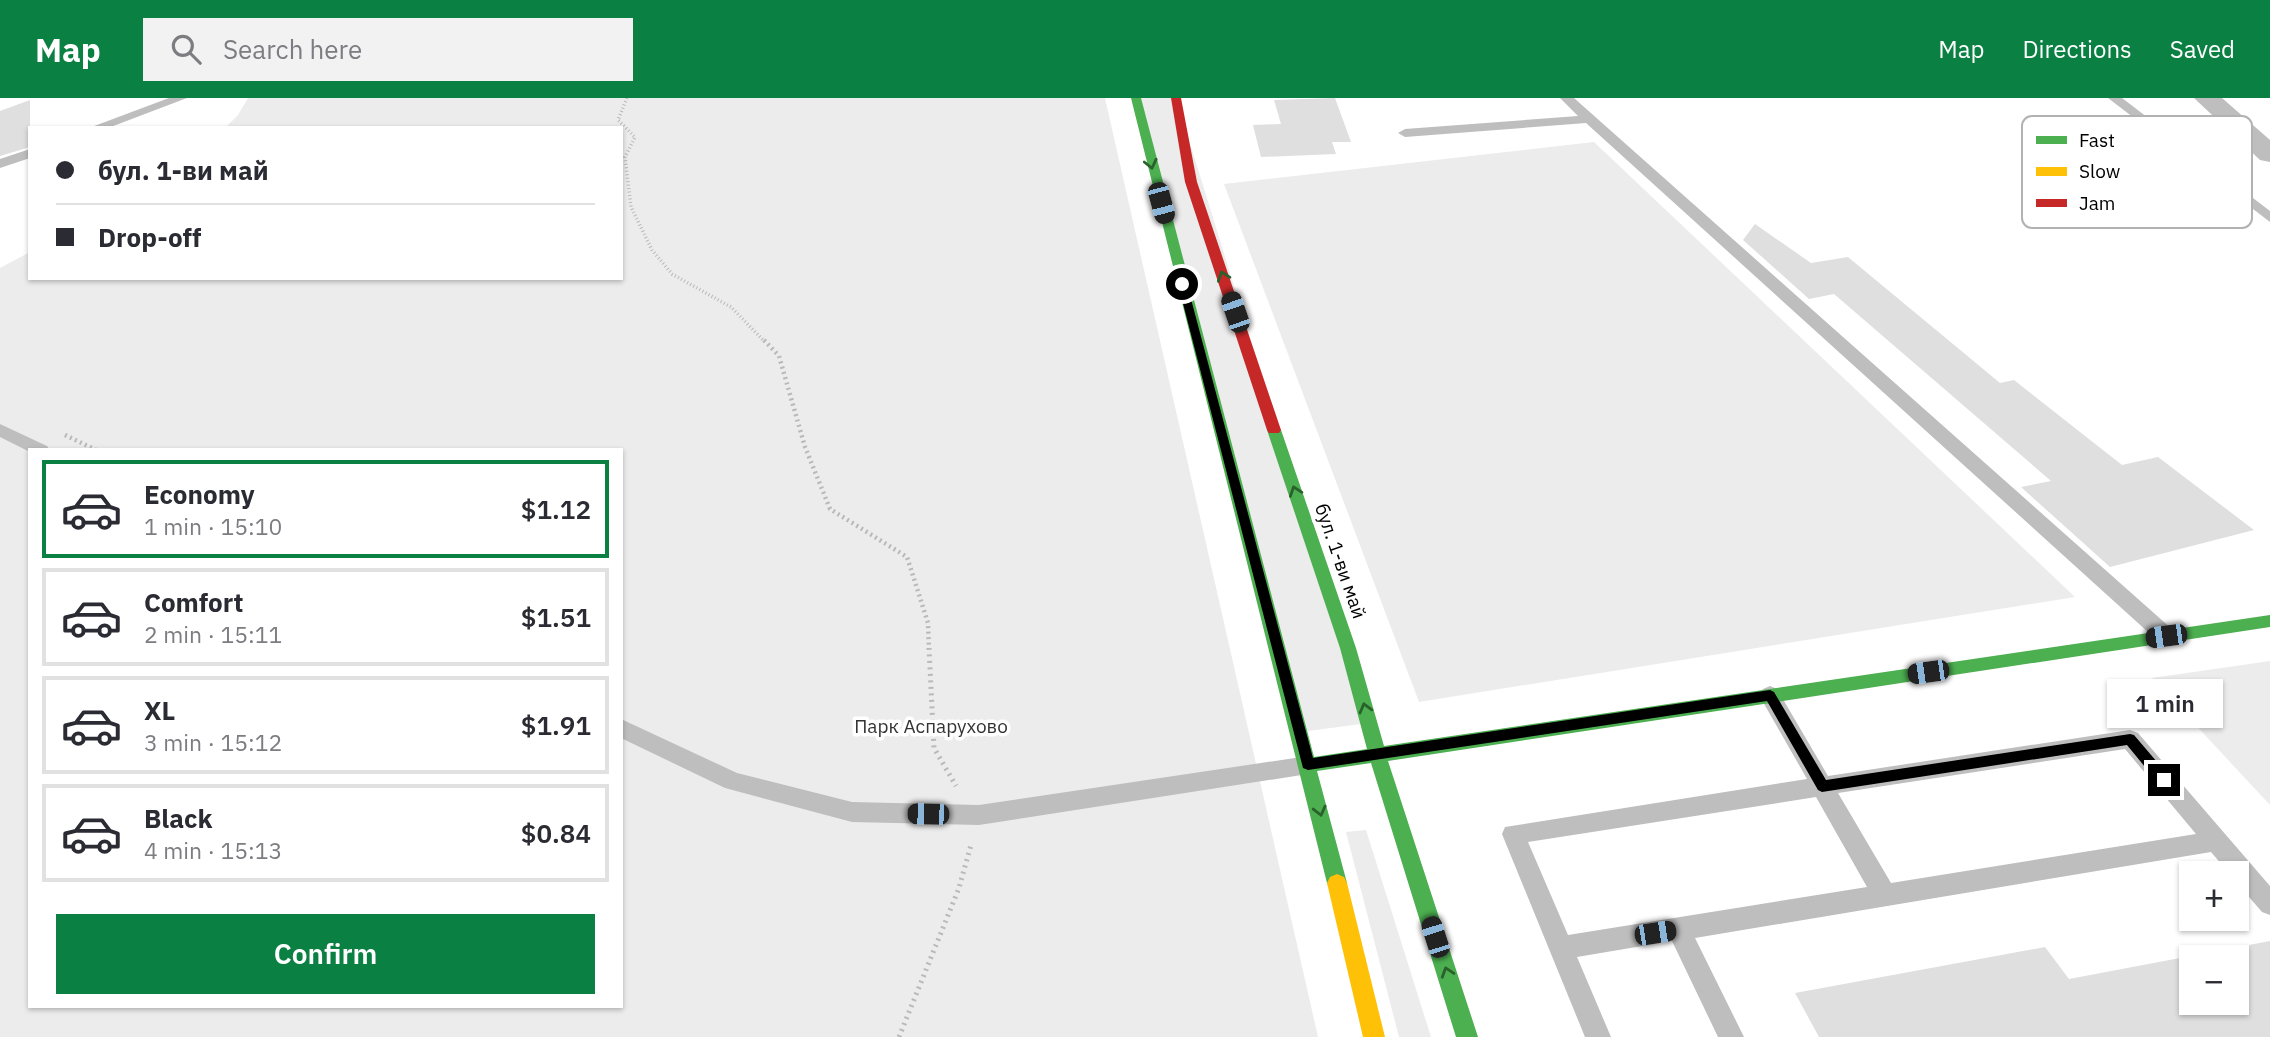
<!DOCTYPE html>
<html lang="en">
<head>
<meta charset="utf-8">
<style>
  body { margin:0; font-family:"IBM Plex Sans",sans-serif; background:#f2f2f3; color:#2b2b33; height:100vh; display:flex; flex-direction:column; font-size:26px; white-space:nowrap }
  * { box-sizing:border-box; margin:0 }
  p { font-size:23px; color:#7c7c81 }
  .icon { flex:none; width:38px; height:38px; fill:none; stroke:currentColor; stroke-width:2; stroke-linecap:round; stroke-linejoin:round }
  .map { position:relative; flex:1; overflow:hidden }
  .sheet { position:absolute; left:28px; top:350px; width:595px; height:560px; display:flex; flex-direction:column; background:#fff; border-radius:0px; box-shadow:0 2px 5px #0004 }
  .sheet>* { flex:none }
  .hud { position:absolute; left:28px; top:28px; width:595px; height:154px; border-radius:0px; box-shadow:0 2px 5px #0004; display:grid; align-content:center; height:154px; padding:0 28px; background:#fff }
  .controls { position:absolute; left:2179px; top:763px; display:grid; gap:14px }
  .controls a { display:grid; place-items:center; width:70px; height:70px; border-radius:0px; background:#fff; box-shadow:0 2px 5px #0004; font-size:35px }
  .end { position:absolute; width:32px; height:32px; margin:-16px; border:9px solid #000; background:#fff; box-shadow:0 0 0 4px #fff }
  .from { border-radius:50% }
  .bubble { position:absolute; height:49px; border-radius:0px; background:#fff; box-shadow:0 2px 5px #0004; font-size:23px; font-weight:600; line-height:49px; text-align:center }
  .car { position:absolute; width:21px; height:42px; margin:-21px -10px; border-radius:9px; box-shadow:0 0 5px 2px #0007; background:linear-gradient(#222 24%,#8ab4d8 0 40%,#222 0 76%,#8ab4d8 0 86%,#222 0) }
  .hud b { display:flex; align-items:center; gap:24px; height:66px; font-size:26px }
  .hud b+b { border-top:2px solid #e1e1e2 }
  .hud i { width:18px; height:18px; background:#2b2b33 }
  ul { padding:12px 0 0; list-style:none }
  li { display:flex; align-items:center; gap:21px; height:98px; margin:0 14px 10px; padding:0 14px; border:4px solid #e1e1e2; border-radius:0px }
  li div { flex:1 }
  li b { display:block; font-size:26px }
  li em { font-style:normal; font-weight:600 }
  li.active { border-color:#0b8043 }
  li>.icon { width:63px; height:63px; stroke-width:1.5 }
  .cta { display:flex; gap:14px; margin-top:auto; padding:14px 28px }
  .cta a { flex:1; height:80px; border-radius:0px; background:#0b8043; color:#fff; font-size:28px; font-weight:600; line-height:80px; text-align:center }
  header { display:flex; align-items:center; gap:42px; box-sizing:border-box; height:98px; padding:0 35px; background:#0b8043; color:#fff }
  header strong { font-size:33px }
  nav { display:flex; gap:38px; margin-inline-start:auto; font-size:24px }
  .search { width:490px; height:63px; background:#f2f2f3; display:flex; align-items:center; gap:18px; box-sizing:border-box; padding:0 24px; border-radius:0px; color:#7c7c81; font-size:26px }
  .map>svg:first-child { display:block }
  .green { fill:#ececec; fill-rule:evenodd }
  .building { fill:#dfdfdf; fill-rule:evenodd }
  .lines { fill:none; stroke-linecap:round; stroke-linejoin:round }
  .path-far2 { stroke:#b9b9b9; stroke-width:3.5; stroke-dasharray:1 2.5; stroke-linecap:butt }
  .path-far1 { stroke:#b9b9b9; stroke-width:4.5; stroke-dasharray:2 3.5; stroke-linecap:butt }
  .path { stroke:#b9b9b9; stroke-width:5; stroke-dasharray:2 4.5; stroke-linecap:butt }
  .lane { fill:#bebebe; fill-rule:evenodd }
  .street { fill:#bebebe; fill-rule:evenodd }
  .fast { fill:#4caf50; fill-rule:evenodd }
  .slow { fill:#ffc107; fill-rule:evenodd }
  .jam { fill:#c62828; fill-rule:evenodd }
  .oneway { stroke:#2a602c }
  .route { fill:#000 }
  .labels { text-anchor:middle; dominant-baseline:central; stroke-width:7; stroke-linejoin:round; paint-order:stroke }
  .street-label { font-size:19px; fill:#000; stroke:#fff }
  .park-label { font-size:19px; fill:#333; stroke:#fff }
  .key { fill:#fff; stroke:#b2b2b2; stroke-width:2 }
  .key-label { font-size:19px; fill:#000 }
</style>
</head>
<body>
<header>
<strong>Map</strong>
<div class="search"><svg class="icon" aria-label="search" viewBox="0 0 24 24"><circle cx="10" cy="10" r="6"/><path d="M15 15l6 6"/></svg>Search here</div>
<nav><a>Map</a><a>Directions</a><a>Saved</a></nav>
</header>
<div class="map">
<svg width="2270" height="939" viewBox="0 0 2270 939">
  <rect width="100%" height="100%" fill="#fff"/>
  <g class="green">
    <path d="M248 0H1105L1318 939H0V170L30 154V180H621V30H225L238 17ZM30 352H621V908H30Z"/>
    <path d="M1137 0H1176L1369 625 1300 634Z"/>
    <path d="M1594 44 2075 499 1419 604 1224 86Z"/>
    <path d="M2270 563V707L2152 580Z"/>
    <path d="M1366 732 1431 939H1399L1346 734Z"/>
  </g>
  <g class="building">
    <path d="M1335 0 1351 44H1332L1336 56 1261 59 1253 27 1281 26 1274 2Z"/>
    <path d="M30 2V49L0 58V13Z"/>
    <path d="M1755 126 1811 165 1848 159 2000 285 2014 282 2122 367 2158 359 2254 432 2110 469 2021 389 2051 383 1834 196 1809 201 1743 142Z"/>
    <path d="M2270 843V939H1819L1795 895 2045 849 2069 881ZM2191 859H2236V905H2191Z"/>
  </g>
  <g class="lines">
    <path class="path-far2" d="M627 0 618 22 635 39 625 59 631 109 652 152 672 176 731 209 765 244"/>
    <g class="path-far1">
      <path d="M764 242 779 258 805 349 830 411 907 459 928 525 929 551"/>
      <path d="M65 337 96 352"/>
    </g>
    <g class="path">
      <path d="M929 550 934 650 956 688"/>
      <path d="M899 939 959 790 971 747"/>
    </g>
    <g class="lane">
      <path d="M169 0H187L108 30H89Z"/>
      <path d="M1560 0H1574L2173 532 2176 538 2173 544 2166 546 2159 544 1586 25 1405 39 1398 35 1405 31 1578 18Z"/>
      <path d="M2108 0H2122L2270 113V124Z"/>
      <path d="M30 51V60L0 70V61Z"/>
      <path d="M0 326 47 348 50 352 30 354 0 339Z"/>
      <path d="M1770 588 1777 591 1828 678 2130 632 2138 635 2270 788V817L2262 814 2236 784V775H2229L2211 754 1695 840 1744 939H1718L1672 843 1577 859 1611 939H1585L1502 736 1505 729 1807 681 1759 597 1763 591ZM2125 651 2196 736 1891 785 1838 695ZM1816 699 1867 789 1568 837 1528 744Z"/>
      <path d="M621 621 737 675 852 704 979 707 1308 658 1316 660 1319 667 1316 674 1308 676 979 727 852 724 725 690 621 640Z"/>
    </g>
    <path class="street" d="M2194 0H2222L2270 42V64L2260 62Z"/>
    <path class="fast" d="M1131 0H1141L1314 659 1367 651 1340 550 1267 332 1274 327 1281 332 1356 550 1384 648 2270 517V529L1388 663 1478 939H1456L1371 665 1317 673 1347 785 1344 791 1337 794 1330 791 1327 785Z"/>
    <path class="slow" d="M1337 776 1344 779 1347 785 1385 939H1363L1327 785 1330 779Z"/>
    <path class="jam" d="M1171 0H1181L1197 84 1281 332 1279 335H1269L1267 332 1185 84Z"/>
  </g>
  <defs><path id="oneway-chevron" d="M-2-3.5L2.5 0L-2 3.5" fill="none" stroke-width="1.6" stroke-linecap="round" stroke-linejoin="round" transform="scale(1.75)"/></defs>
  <g class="oneway">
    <use href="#oneway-chevron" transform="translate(1151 66) rotate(77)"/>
    <use href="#oneway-chevron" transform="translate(1223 178) rotate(-109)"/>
    <use href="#oneway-chevron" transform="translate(1295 393) rotate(-109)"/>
    <use href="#oneway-chevron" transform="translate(1365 610) rotate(-105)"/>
    <use href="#oneway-chevron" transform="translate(1320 713) rotate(76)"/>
    <use href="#oneway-chevron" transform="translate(1447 874) rotate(-108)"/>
  </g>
  <path class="route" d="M1182 183 1187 186 1313 660 1770 592 1774 594 1826 682 2130 636 2134 637 2169 678V686H2159L2127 647 1822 694 1818 692 1767 603 1308 672 1303 670 1178 186Z"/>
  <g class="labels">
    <g class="street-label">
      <text transform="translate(1341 463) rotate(71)">бул. 1-ви май</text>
    </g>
    <g class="park-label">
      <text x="931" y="628">Парк Аспарухово</text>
    </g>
  </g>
  <rect x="2022" y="18" width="230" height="112" rx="10" class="key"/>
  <rect x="2036" y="38" width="31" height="8" fill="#4caf50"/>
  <rect x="2036" y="69" width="31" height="9" fill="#ffc107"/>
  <rect x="2036" y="101" width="31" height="8" fill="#c62828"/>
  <g class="key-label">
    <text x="2079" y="49">Fast</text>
    <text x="2079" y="80">Slow</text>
    <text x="2079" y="112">Jam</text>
  </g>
</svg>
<div class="controls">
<a>+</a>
<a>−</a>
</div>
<i class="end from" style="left:1182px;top:186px"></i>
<i class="end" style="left:2164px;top:682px"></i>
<div class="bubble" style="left:2107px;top:581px;width:116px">1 min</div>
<i class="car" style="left:1161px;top:105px;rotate:165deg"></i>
<i class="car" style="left:1235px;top:214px;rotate:341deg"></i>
<i class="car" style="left:2166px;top:538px;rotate:262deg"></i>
<i class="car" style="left:1928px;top:574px;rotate:262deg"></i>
<i class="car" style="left:928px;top:716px;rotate:271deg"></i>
<i class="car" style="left:1655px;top:835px;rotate:81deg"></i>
<i class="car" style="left:1435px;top:839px;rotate:342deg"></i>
<div class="hud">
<b><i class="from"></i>бул. 1-ви май</b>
<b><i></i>Drop-off</b>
</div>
<section class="sheet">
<ul>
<li class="active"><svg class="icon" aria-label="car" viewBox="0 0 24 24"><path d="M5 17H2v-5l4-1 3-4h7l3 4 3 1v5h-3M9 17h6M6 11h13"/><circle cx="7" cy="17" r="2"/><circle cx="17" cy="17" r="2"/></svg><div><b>Economy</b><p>1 min · 15:10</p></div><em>$1.12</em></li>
<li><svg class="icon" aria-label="car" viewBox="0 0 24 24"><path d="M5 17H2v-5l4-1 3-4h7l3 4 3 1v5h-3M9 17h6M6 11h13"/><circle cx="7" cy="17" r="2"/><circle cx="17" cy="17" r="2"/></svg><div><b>Comfort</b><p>2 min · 15:11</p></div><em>$1.51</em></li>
<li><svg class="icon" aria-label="car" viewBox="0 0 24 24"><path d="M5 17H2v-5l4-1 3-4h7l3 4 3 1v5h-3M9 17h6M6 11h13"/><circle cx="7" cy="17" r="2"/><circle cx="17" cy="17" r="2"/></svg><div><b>XL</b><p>3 min · 15:12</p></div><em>$1.91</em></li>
<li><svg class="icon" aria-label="car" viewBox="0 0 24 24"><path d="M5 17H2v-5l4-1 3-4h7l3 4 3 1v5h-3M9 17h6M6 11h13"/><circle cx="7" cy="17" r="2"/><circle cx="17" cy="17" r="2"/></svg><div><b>Black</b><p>4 min · 15:13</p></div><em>$0.84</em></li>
</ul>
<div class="cta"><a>Confirm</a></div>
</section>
</div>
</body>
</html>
